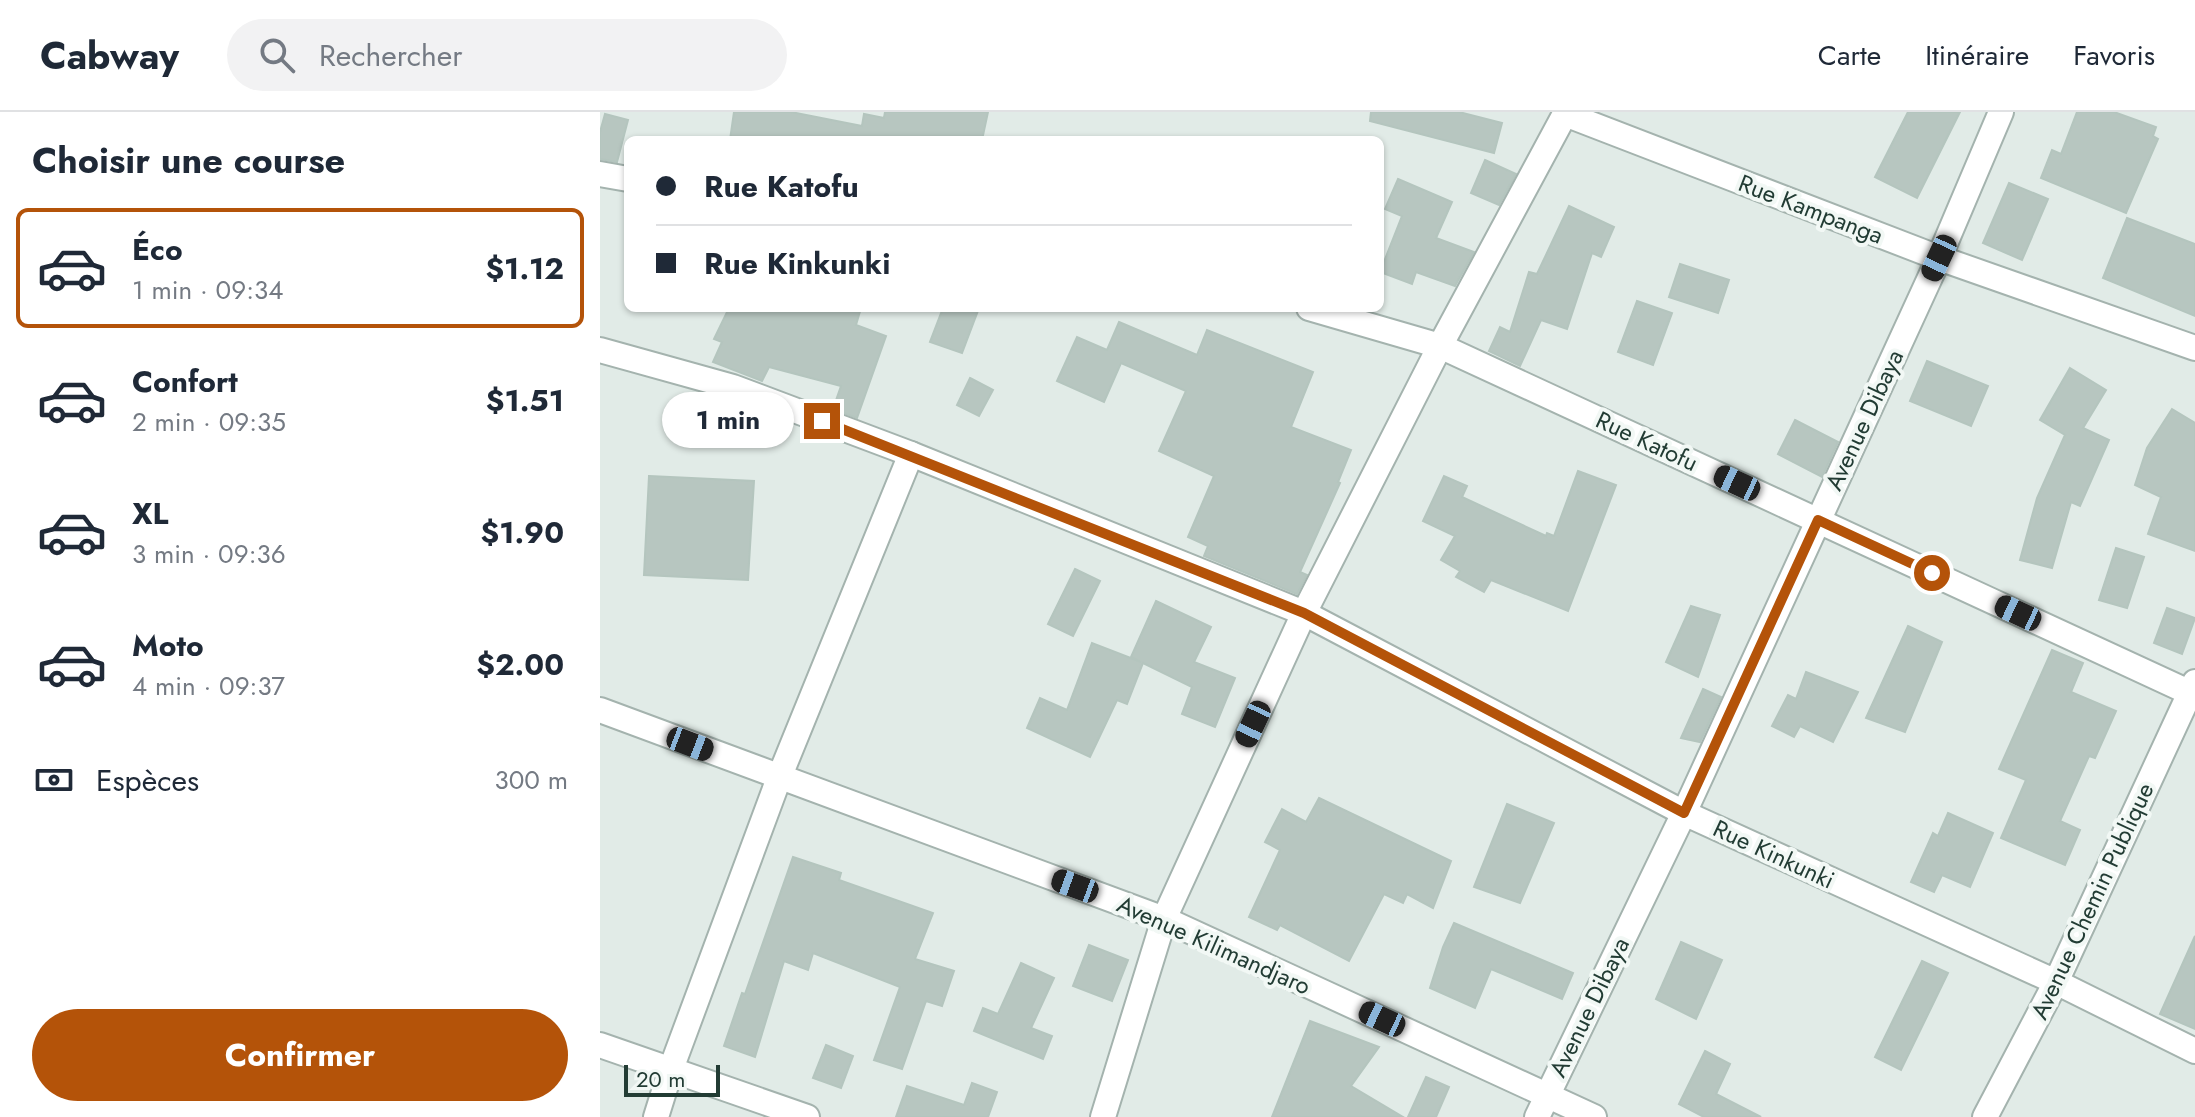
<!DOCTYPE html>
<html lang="fr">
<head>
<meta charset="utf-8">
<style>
  body { margin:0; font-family:Jost,sans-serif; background:#f2f2f3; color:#1f2937; height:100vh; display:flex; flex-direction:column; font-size:30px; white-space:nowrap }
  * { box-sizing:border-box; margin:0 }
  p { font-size:26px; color:#747a83 }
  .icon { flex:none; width:44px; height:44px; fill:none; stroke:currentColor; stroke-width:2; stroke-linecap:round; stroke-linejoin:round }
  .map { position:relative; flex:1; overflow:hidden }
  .sheet { display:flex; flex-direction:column; background:#fff; width:600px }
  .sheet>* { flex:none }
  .banner { position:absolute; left:24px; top:24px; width:760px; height:176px; border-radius:12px; box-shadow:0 2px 6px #0004; display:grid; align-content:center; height:176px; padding:0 32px; background:#fff }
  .scale { position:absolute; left:24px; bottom:20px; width:96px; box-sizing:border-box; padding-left:8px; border:4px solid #223c34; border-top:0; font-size:22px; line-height:28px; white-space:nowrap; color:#223c34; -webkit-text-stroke:6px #f2f8f5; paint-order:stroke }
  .end { position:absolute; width:36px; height:36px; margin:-18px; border:10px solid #b45309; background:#fff; box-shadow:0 0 0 4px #fff }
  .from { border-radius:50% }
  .bubble { position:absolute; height:56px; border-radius:28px; background:#fff; box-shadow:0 2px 6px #0004; font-size:26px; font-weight:700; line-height:56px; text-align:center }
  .car { position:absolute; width:24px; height:48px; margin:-24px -12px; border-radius:10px; box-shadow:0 0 6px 2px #0007; background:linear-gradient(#222 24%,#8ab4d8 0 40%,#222 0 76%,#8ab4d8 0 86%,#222 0) }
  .banner b { display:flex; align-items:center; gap:28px; height:76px; font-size:30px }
  .banner b+b { border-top:2px solid #e0e1e3 }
  .banner i { width:20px; height:20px; background:#1f2937 }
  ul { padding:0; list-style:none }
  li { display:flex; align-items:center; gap:24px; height:120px; margin:0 16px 12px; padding:0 16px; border:4px solid transparent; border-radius:12px }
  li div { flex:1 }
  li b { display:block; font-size:30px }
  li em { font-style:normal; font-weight:700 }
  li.current { border-color:#b45309 }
  li>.icon { width:72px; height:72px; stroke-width:1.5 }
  h2 { padding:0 32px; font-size:36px; line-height:96px }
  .pay { display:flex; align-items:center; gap:20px; height:88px; padding:0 32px; font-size:30px }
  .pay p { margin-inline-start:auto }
  .action { display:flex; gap:16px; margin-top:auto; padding:16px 32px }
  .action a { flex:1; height:92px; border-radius:48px; background:#b45309; color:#fff; font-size:32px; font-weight:700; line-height:92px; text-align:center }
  header { display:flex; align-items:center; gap:48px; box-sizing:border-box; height:112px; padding:0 40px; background:#fff; border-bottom:2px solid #e0e1e3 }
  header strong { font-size:38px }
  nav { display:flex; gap:44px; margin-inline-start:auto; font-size:28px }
  .search { width:560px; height:72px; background:#f2f2f3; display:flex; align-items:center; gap:20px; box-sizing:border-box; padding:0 28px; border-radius:44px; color:#747a83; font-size:30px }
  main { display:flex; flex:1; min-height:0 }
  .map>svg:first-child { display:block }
  .building { fill:#b7c6c0; stroke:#b4c5be; stroke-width:2 }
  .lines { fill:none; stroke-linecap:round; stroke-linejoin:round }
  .minor-casing { stroke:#a4b3ae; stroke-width:28 }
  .minor { stroke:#fff; stroke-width:24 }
  .route { stroke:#b45309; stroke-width:10 }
  .labels { text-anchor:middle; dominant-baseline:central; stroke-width:8; stroke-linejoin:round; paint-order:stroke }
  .street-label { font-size:24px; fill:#223c34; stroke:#f2f8f5 }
</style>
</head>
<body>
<header>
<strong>Cabway</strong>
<div class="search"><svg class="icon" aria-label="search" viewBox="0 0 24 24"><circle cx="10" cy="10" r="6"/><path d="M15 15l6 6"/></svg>Rechercher</div>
<nav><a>Carte</a><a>Itinéraire</a><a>Favoris</a></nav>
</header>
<main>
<section class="sheet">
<h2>Choisir une course</h2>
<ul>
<li class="current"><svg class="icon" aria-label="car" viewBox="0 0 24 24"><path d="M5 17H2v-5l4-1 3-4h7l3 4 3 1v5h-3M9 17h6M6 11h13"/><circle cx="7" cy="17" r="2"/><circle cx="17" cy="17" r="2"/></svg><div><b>Éco</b><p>1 min · 09:34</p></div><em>$1.12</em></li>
<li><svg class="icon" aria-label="car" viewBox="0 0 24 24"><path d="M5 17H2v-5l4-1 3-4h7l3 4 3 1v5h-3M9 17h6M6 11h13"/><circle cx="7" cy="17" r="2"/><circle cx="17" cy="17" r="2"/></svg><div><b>Confort</b><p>2 min · 09:35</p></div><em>$1.51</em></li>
<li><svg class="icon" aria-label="car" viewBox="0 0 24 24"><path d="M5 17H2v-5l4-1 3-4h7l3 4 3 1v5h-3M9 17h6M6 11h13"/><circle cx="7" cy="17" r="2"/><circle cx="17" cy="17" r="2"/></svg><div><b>XL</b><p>3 min · 09:36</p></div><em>$1.90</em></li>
<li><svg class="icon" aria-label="car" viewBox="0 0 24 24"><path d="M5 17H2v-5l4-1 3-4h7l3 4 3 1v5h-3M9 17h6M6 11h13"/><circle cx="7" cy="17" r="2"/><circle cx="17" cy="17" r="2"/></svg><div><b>Moto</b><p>4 min · 09:37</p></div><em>$2.00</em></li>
</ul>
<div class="pay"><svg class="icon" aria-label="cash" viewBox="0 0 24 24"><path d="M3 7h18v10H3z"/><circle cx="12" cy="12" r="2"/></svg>Espèces<p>300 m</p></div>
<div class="action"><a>Confirmer</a></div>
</section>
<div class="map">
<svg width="1595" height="1005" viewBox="0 0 1595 1005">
  <rect width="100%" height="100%" fill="#e1ebe7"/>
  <g class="building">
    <path d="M134 0H191L262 14 264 2 284 6 285 0H388L382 28H130Z"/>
    <path d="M771 0H859L902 11 894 41 770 9Z"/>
    <path d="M1308 0H1360L1317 86 1275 65Z"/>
    <path d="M1477 0H1514L1556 15 1553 24 1558 27 1526 101 1441 66 1452 38 1461 42Z"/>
    <path d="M5 2 28 8 17 50 0 47V20Z"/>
    <path d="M885 48 916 62 899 93 871 81Z"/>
    <path d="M798 67 852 90 836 126 874 140 855 174 816 160 812 172 780 160 802 104 785 97Z"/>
    <path d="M1409 71 1448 87 1422 148 1383 131Z"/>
    <path d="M969 94 1014 115 1001 145 992 141 967 217 941 208 920 254 889 239 900 215 910 220 929 160 937 162Z"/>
    <path d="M1527 106 1595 132V204L1503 166Z"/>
    <path d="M1080 152 1129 168 1118 201 1069 185Z"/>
    <path d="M1037 189 1072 201 1053 253 1018 240Z"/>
    <path d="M129 196H261L256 213 286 224 257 306 233 297 241 274 169 255 162 269 113 250 122 230 114 227Z"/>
    <path d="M343 196H379L362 241 330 230Z"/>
    <path d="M519 210 597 243 607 218 713 260 691 315 751 338 738 370 740 371 700 460 707 463 697 482 604 444 608 434 588 425 614 364 559 339 586 279 521 251 504 290 457 269 477 225 507 238Z"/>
    <path d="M1327 249 1388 274 1371 314 1310 289Z"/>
    <path d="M1470 256 1506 278 1483 316 1509 328 1480 394 1471 390 1452 456 1420 448 1437 386 1465 323 1440 308Z"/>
    <path d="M370 266 393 278 379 304 357 293Z"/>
    <path d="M1572 297 1595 311V439L1548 422 1561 385 1535 373 1547 336Z"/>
    <path d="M1195 308 1238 330 1222 365 1178 342Z"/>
    <path d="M978 359 1016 373 968 499 891 468 884 480 856 465 860 459 841 448 855 424 823 409 844 364 867 374 862 385 946 424 947 421 954 424Z"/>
    <path d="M49 364 154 369 148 468 44 463Z"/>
    <path d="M1516 436 1544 445 1527 496 1499 488Z"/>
    <path d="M475 457 500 469 473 524 448 512Z"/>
    <path d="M556 489 611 515 594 550 635 566 615 615 582 602 592 575 543 551 527 592 517 588 490 645 427 616 440 586 467 598 492 531 541 550 531 545Z"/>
    <path d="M1091 494 1120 503 1098 565 1066 550Z"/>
    <path d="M1567 496 1595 506 1582 542 1554 531Z"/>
    <path d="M1308 514 1342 530 1305 620 1266 606Z"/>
    <path d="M1452 538 1483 551 1471 580 1516 599 1495 646 1489 644 1460 709 1480 718 1465 753 1401 726 1426 668 1399 657Z"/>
    <path d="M1206 560 1258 580 1233 630 1200 614 1194 625 1172 614 1188 583 1196 587Z"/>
    <path d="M1103 577 1121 585 1100 630 1081 626Z"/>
    <path d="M719 686 851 749 833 796 807 782 803 791 784 782 749 849 680 813 677 818 649 805 680 738 665 730 682 697 706 710Z"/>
    <path d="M907 692 954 711 920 791 874 775Z"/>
    <path d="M1348 701 1393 721 1370 775 1342 763 1334 780 1311 770 1333 721 1338 724Z"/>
    <path d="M193 745 241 761 239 768 333 801 315 847 354 859 342 894 326 889 302 957 274 948 300 875 213 841 208 858 184 849 155 945 124 934 142 881 145 882Z"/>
    <path d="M854 811 973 861 962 887 891 857 875 896 830 876 843 835Z"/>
    <path d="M1595 824V917L1560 902Z"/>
    <path d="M1081 830 1122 848 1096 907 1056 887Z"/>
    <path d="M489 833 528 848 512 889 473 874Z"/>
    <path d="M1322 849 1348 861 1301 958 1275 945Z"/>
    <path d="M421 851 454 866 431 916 452 924 443 947 374 919 383 896 398 902Z"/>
    <path d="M710 909 779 935 751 974 803 1005H672Z"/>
    <path d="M226 933 253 944 241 976 213 966Z"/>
    <path d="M1105 939 1130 952 1116 982 1161 1005H1104L1079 992Z"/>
    <path d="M826 965 849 975 836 1005H808Z"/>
    <path d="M372 971 397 980 388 1005H296L307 974 364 993Z"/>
  </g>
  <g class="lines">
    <g class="minor-casing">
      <g id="minor">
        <path d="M965 2 1339 146 1595 236"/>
        <path d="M0 62 28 67"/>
        <path d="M709 196 840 234 1595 583"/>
        <path d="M0 238 133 275 311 342 704 501 1084 701 1456 870 1595 939"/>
        <path d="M0 598 564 807 994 1005"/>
        <path d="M0 933 207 1005"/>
        <path d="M56 1005 71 957 179 666 311 342"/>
        <path d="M503 1005 564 807 704 501 840 234 966 0"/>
        <path d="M937 1005 1084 701 1339 146 1401 0"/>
        <path d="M1385 1005 1456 870 1595 570"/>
      </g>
    </g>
    <use href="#minor" class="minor"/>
  </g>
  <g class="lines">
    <path class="route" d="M222 309 704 501 1084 701 1218 408 1332 461"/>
  </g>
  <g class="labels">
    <g class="street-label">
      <text transform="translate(1211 97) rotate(21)">Rue Kampanga</text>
      <text transform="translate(1264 308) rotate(-65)">Avenue Dibaya</text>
      <text transform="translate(1047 329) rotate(25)">Rue Katofu</text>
      <text transform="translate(1174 742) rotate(25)">Rue Kinkunki</text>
      <text transform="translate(1492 789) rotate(-65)">Avenue Chemin Publique</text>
      <text transform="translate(614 833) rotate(24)">Avenue Kilimandjaro</text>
      <text transform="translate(989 895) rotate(-64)">Avenue Dibaya</text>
    </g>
  </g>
</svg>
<div class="scale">20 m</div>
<i class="end from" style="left:1332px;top:461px"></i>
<i class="end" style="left:222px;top:309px"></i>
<div class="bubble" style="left:62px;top:280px;width:132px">1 min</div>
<i class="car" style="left:1339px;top:146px;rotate:205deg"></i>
<i class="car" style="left:1137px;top:371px;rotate:295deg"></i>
<i class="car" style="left:1418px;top:501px;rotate:295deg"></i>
<i class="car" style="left:653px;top:612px;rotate:205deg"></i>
<i class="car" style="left:90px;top:632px;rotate:111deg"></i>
<i class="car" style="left:475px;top:774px;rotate:290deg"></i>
<i class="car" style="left:782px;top:907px;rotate:295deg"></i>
<div class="banner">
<b><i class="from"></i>Rue Katofu</b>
<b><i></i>Rue Kinkunki</b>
</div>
</div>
</main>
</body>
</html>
